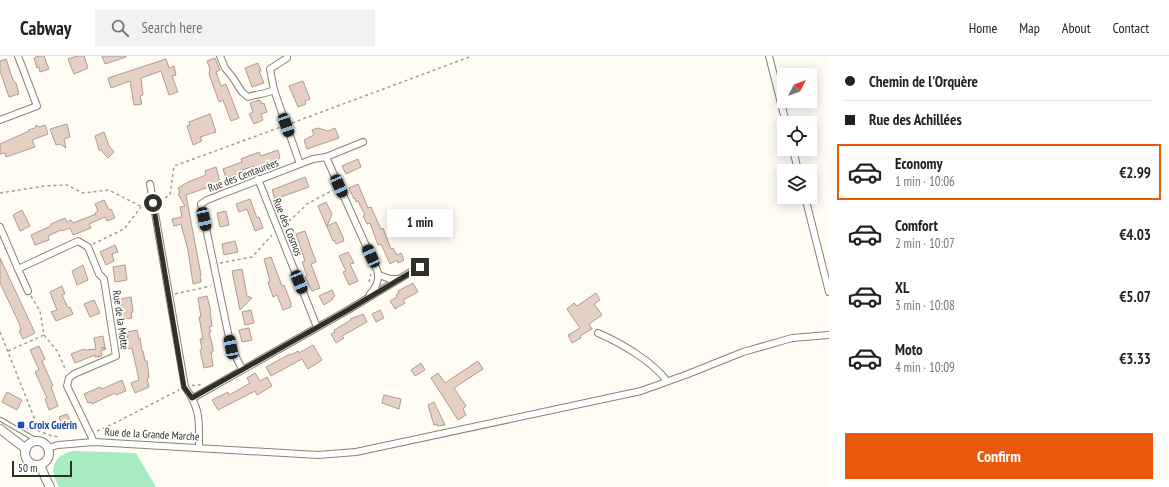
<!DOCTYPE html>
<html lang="en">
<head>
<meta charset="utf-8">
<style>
  body { margin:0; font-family:"PT Sans Narrow",sans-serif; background:#f2f2f2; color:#222; height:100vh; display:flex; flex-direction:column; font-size:15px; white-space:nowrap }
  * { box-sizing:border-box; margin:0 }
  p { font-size:13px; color:#767676 }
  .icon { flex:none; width:22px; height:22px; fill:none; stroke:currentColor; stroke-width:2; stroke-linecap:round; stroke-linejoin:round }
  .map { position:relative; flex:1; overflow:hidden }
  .sheet { display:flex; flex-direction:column; background:#fff; width:340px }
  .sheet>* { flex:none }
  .guide { display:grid; align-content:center; height:88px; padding:0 16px; background:#fff }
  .needle { width:26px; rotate:49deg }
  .tools { position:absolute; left:777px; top:12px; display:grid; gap:8px }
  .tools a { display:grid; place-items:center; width:40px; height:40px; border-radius:0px; background:#fff; box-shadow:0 2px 10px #0003; font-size:20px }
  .scale { position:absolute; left:12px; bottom:10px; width:60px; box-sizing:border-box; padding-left:4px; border:2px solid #322f27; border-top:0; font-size:11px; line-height:14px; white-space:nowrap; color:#322f27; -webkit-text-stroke:3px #fff; paint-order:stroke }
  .end { position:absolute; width:18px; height:18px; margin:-9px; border:5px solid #322f27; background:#fff; box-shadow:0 0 0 2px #fff }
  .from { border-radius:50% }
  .bubble { position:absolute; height:28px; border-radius:0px; background:#fff; box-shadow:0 2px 10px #0003; font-size:13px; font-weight:800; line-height:28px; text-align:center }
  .car { position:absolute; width:12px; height:24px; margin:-12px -6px; border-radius:5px; box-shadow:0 0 3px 1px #0007; background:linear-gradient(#222 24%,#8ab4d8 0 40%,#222 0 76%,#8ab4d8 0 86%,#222 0) }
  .guide b { display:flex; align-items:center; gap:14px; height:38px; font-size:15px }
  .guide b+b { border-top:1px solid #e0e0e0 }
  .guide i { width:10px; height:10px; background:#222 }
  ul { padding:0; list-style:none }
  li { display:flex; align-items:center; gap:12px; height:56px; margin:0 8px 6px; padding:0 8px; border:2px solid transparent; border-radius:0px }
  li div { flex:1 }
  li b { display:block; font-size:15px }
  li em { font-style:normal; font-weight:800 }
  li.current { border-color:#ea580c }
  li>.icon { width:36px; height:36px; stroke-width:1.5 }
  .cta { display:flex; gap:8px; margin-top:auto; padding:8px 16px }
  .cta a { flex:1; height:46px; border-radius:0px; background:#ea580c; color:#fff; font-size:16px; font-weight:800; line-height:46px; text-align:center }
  header { display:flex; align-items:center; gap:24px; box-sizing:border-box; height:56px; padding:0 20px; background:#fff; border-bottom:1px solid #e0e0e0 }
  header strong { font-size:19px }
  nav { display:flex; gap:22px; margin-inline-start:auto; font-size:14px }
  .search { width:280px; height:36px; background:#f2f2f2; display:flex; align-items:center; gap:10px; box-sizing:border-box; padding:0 14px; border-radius:0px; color:#767676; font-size:15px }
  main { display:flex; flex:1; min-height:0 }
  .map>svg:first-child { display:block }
  .green { fill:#a8ebc1 }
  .building { fill:#e6d0c3; stroke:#af9b8e }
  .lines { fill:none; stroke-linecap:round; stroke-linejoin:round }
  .service-casing { stroke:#89836f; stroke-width:5 }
  .minor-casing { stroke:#89836f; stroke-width:8 }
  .tertiary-casing { stroke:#89836f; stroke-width:10 }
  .path { stroke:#9f9d94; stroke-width:1.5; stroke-dasharray:3 3; stroke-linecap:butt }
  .service { stroke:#fff; stroke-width:3 }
  .minor { stroke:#fff; stroke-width:6 }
  .tertiary { stroke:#fff; stroke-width:8 }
  .route { stroke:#322f27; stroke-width:5 }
  .transit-dot { fill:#1a4fb4; stroke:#fff; stroke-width:1.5 }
  .labels { text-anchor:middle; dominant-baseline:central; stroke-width:3.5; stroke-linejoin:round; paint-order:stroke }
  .street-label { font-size:11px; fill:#322f27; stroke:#fff }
  .transit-label { font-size:11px; font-weight:bold; fill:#164399; stroke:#fff; text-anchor:start }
</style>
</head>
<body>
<header>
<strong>Cabway</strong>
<div class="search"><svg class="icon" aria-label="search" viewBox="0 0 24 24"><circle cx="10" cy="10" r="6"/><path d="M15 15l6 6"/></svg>Search here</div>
<nav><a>Home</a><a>Map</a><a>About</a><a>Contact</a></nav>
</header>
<main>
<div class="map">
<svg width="829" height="431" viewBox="0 0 829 431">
  <rect width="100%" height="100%" fill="#fefcf3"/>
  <path class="green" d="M74 395 136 397 156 431H59C48 413 53 399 74 395Z"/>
  <g class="building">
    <path d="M39 0H44L49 13 40 16 39 11 37 12 34 2Z"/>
    <path d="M77 0H84L88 12 74 18 68 3Z"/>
    <path d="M102 0H126V1L105 8Z"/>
    <path d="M215 2 220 14 216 16 221 30 226 28 239 62 231 65 223 44 219 46 209 18 210 13 207 5Z"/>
    <path d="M6 3 13 24 16 27 19 38 9 41 0 15V5Z"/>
    <path d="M166 3 169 12 174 10 176 19 172 20 178 36 169 39 161 15 141 22 143 39 140 40 142 48 134 49 130 25 111 32 108 22Z"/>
    <path d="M258 7 261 15H259L264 27 252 31 245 12Z"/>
    <path d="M303 25 310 43 305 45 306 48 298 51 289 30Z"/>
    <path d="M260 44 262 48 264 47 267 56 261 58 263 64 254 68 249 58 253 56 250 47Z"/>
    <path d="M210 58 216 76 200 81 202 85 193 89 187 70 190 69 189 66Z"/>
    <path d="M67 68 70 81 64 83 66 92 60 88 56 89 50 73Z"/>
    <path d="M36 69 39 71 45 69 48 78 32 84 35 91 6 101 5 97 0 98V88L29 75 28 74 35 72Z"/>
    <path d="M318 72 328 75 335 72 339 82 307 93 304 84 314 79 312 74Z"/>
    <path d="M104 76 109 90 114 96 108 102 101 94H99L95 80Z"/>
    <path d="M278 94 280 102 277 104 254 112V110L242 114V117L226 122 223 113 242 106 241 103 259 96 261 100Z"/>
    <path d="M358 103 361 111 346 118 342 110Z"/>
    <path d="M216 111 220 127 186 139 201 219 200 220 201 226 193 228 188 194 181 168 174 170 172 163 182 161 180 151 185 150 178 138 180 137 178 132 188 126 206 119 205 115Z"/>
    <path d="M305 121 309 131 275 143 272 134Z"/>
    <path d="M358 128 368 152 371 151 381 173 383 172 391 193 393 192 397 199 401 197 404 204 398 207 397 204 390 208 381 188 378 189 370 167 367 168 363 160 365 159 358 145 356 146 355 142 354 143 349 132Z"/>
    <path d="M250 143 257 162 259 161 263 172 255 175 247 153 239 156 236 148Z"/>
    <path d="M104 144 109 154 111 153 115 162 107 165 105 161 89 168 91 172 73 179 70 172 62 175 61 174 48 180 49 184 35 189 31 179 51 170V168L65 162 67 166 71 164 73 167 96 158 95 157 98 155 95 148Z"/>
    <path d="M326 146 332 158 327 170 336 166 343 181 344 185 336 188 334 184 333 185 318 150Z"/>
    <path d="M22 154 30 170 20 175 13 159Z"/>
    <path d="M226 155 229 169 220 171 217 157Z"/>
    <path d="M305 175 316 206 311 208 320 232 312 235 305 221 307 220 302 206 305 205 296 178Z"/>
    <path d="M235 185 238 196 224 199 222 188Z"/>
    <path d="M115 189 118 196 112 198 114 205 106 209 100 196Z"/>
    <path d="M348 196 354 207 350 208 358 225 349 229 343 216 346 215 339 200Z"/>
    <path d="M271 201 282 230 284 229 291 247V251L283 254 277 239 273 241 268 226 270 225 264 203Z"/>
    <path d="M0 202 35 277 23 283 19 275 21 274 19 267 0 227Z"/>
    <path d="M83 209 88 224 77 229 72 215Z"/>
    <path d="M125 209 127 224 115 226 113 211Z"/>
    <path d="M242 213 247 240 252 242 240 254 232 215Z"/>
    <path d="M413 227 418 236 403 244 405 247 395 253 390 245 397 241 396 239 399 237 398 235Z"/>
    <path d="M62 230 65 238 62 239 68 252 70 251 73 258 56 265 51 256 57 254 50 236Z"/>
    <path d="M332 234 335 240 332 242 333 243 324 249 319 240Z"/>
    <path d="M596 237 600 244 594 248 602 259 589 268 592 273 580 280 581 282 572 287 568 279 580 272 567 253 574 247 577 250Z"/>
    <path d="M207 240 211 255H210L212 270 209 271 211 276H209L213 292V296H211L213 310 204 312 200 294 202 293 200 283H203L199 261H201L198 242Z"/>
    <path d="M131 241 133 256 131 257 132 262 123 263 120 243Z"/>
    <path d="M94 244 100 257 90 261 84 248Z"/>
    <path d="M251 254 254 267 245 269 242 256Z"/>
    <path d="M380 254 384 262 376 266 372 258Z"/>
    <path d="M363 258 367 266 342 280 344 282 336 287 331 278 335 276 334 274 351 264 350 263Z"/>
    <path d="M249 272 252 284 242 286 239 274Z"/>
    <path d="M137 274 139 283 140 282 142 295H143L145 305H147L149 322 147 323 149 331 135 337 131 327 139 324 132 292 127 293 126 281H128L127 276Z"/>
    <path d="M103 280 105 292H101H106V293L101 295 102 300 95 301V299L75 307 71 298 84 293 85 294 96 293 94 282Z"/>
    <path d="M313 289 322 304 308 313 302 303 271 320 266 311 290 298 291 299 298 295 299 297Z"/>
    <path d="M39 290 45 303 42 305 53 330 51 331 58 350 49 354 45 343 47 342 35 316 39 314 30 294Z"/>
    <path d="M478 305 483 313 454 332 466 350 463 353 466 359 458 364 431 322 438 317 445 327Z"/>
    <path d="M421 307 425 314 415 320 411 314Z"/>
    <path d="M255 317 260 325 267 321 272 330 257 339 255 335 218 354 212 344 228 336 229 339 240 333 250 327 247 322Z"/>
    <path d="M122 324 126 335 116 339 115 337 92 348 91 346 88 347 84 338 100 331 102 333Z"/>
    <path d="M7 336 22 344 17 354 2 346Z"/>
    <path d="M384 339 401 343 399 353 382 347Z"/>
    <path d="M434 346 445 369 437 370V368L434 369 428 349Z"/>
    <path d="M67 358 72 368 63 372 59 361Z"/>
  </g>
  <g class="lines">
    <g class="service-casing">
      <path id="service" d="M0 363 38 385"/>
    </g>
    <g class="minor-casing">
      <g id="minor">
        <path d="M220 0 225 12 233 22 242 36 248 41C257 38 266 38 274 34"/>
        <path d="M287 0V2L270 13 274 34 300 108"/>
        <path d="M769 0 786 67"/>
        <path d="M0 64 37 50 18 0"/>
        <path d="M793 93 798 115"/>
        <path d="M326 101 377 214C380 223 376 232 370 238"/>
        <path d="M258 123 317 271"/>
        <path d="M150 128 185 331C201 354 199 364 199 391"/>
        <path d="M805 141 829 236"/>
        <path d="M0 171 18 213 78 185 88 191 99 218 104 223 116 300 74 318 69 322 67 330 94 386"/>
        <path d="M18 213 28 235"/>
        <path d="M379 219 390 223H399"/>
        <path d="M598 277C621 287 652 305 667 325"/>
        <path d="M242 313 231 291 201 148 207 144 313 103 326 101 363 86"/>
        <path d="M193 342 348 254 419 211"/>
        <path d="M48 392 58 389 94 386 318 399 356 396 641 335 688 318 743 296 792 282 829 279"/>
      </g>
    </g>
    <g class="tertiary-casing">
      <g id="tertiary">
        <path d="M0 373 26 393"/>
        <circle cx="37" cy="397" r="12"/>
        <path d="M40 409 46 423 50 431"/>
      </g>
    </g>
    <g class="path">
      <path d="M292 67 472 0"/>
      <path d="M0 137 45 130 67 129 83 137 109 134 142 151 147 149"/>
      <path d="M160 145 170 139 174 110 281 71"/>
      <path d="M284 169 297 158 307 148 333 134"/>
      <path d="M93 188 124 173 141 151"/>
      <path d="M220 207 252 201 272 179"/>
      <path d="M369 226 371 218"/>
      <path d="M175 238 211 230"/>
      <path d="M31 240 40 255 44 279 58 296 66 315"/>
      <path d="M0 276 39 374"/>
      <path d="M8 295 44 279"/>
      <path d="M192 329 196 330 202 328"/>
      <path d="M27 373 29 371 52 380 59 381"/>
      <path d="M97 375 115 367 179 334"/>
      <path d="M137 382 142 376"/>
    </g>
    <use href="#service" class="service"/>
    <use href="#minor" class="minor"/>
    <use href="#tertiary" class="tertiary"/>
  </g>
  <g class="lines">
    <path class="route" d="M153 147 184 331 192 342 348 254 420 211"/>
  </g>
  <rect class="transit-dot" x="17" y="365" width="8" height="8" rx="2"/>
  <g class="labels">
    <g class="street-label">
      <text transform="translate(243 119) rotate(-21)">Rue des Centaurées</text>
      <text transform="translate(288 171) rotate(68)">Rue des Cosmos</text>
      <text transform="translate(121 264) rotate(82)">Rue de la Motte</text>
      <text transform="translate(152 378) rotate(3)">Rue de la Grande Marche</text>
    </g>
    <g class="transit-label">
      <text x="29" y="369">Croix Guérin</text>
    </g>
  </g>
</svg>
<div class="tools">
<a><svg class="needle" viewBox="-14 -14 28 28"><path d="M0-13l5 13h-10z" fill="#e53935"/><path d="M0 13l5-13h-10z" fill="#767676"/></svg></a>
<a><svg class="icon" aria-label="locate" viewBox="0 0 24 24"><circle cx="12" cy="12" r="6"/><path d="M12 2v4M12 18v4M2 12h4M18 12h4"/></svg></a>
<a><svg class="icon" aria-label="layers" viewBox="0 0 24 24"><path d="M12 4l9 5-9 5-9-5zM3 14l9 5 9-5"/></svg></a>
</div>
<div class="scale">50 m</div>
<i class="end from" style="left:153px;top:147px"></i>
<i class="end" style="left:420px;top:211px"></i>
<div class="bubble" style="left:387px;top:153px;width:66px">1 min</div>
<i class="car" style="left:286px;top:69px;rotate:161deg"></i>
<i class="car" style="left:339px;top:130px;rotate:156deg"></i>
<i class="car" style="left:204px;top:163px;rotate:168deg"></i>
<i class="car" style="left:371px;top:200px;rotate:336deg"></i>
<i class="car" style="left:299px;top:226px;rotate:158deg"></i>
<i class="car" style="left:231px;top:291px;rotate:349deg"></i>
</div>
<section class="sheet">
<div class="guide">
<b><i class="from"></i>Chemin de l'Orquère</b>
<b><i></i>Rue des Achillées</b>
</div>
<ul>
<li class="current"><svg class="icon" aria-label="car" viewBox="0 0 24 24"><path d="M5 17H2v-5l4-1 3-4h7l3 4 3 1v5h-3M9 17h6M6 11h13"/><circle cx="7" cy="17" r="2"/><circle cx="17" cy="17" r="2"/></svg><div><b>Economy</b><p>1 min · 10:06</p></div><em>€2.99</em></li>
<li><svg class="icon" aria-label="car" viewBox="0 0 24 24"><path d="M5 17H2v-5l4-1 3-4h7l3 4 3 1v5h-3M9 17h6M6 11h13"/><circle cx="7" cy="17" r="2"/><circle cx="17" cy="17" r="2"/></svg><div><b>Comfort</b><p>2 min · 10:07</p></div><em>€4.03</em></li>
<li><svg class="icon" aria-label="car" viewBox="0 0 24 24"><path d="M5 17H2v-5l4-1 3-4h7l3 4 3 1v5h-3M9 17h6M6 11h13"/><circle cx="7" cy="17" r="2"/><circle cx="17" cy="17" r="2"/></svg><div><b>XL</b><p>3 min · 10:08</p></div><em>€5.07</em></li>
<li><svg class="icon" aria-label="car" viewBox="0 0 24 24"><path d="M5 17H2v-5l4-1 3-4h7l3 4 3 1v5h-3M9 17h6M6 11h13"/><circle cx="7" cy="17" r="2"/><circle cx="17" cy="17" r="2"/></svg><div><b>Moto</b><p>4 min · 10:09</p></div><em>€3.33</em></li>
</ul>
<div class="cta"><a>Confirm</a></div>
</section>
</main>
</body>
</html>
